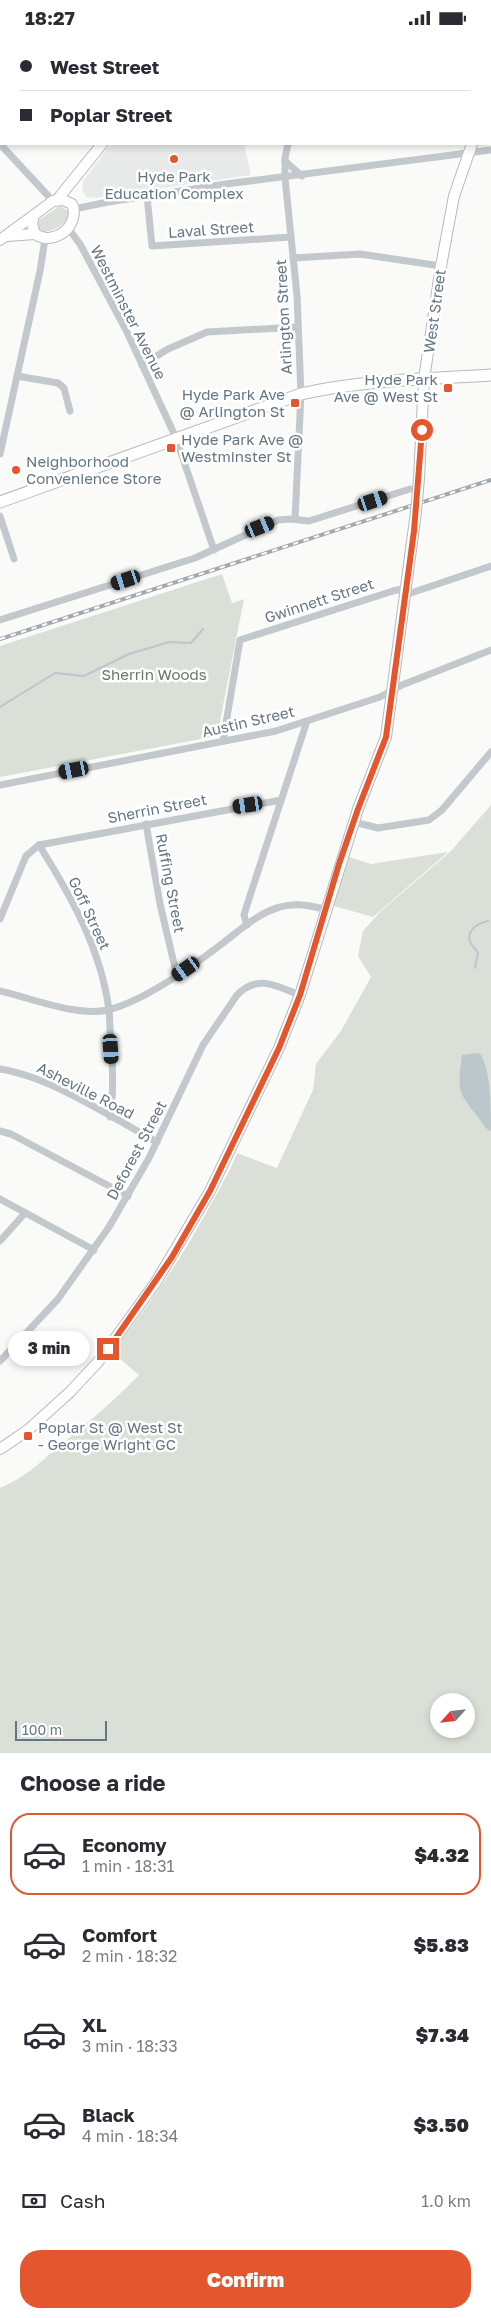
<!DOCTYPE html>
<html lang="en">
<head>
<meta charset="utf-8">
<style>
  body { margin:0; font-family:"Golos Text",sans-serif; background:#f2f2f3; color:#2b2b33; height:100vh; display:flex; flex-direction:column; font-size:19px; white-space:nowrap }
  * { box-sizing:border-box; margin:0 }
  p { font-size:16px; color:#7c7c81 }
  .icon { flex:none; width:28px; height:28px; fill:none; stroke:currentColor; stroke-width:2; stroke-linecap:round; stroke-linejoin:round }
  .map { position:relative; height:1718px; overflow:hidden }
  .drawer { display:flex; flex-direction:column; background:#fff; flex:1 }
  .drawer>* { flex:none }
  .banner { position:absolute; left:0px; top:0px; width:491px; height:110px; box-shadow:0 2px 8px #0003; display:grid; align-content:center; height:110px; padding:0 20px; background:#fff }
  .needle { width:32px; rotate:243deg }
  .controls { position:absolute; left:430px; top:1658px; display:grid; gap:10px }
  .controls a { display:grid; place-items:center; width:45px; height:45px; border-radius:50%; background:#fff; box-shadow:0 2px 8px #0003; font-size:25px }
  .scale { position:absolute; left:15px; bottom:12px; width:92px; box-sizing:border-box; padding-left:5px; border:2px solid #657683; border-top:0; font-size:14px; line-height:18px; white-space:nowrap; color:#657683; -webkit-text-stroke:4px #fff; paint-order:stroke }
  .end { position:absolute; width:22px; height:22px; margin:-11px; border:6px solid #e4572e; background:#fff; box-shadow:0 0 0 2px #fff }
  .from { border-radius:50% }
  .bubble { position:absolute; height:35px; border-radius:18px; background:#fff; box-shadow:0 2px 8px #0003; font-size:16px; font-weight:800; line-height:35px; text-align:center }
  .car { position:absolute; width:15px; height:30px; margin:-15px -8px; border-radius:6px; box-shadow:0 0 4px 1px #0007; background:linear-gradient(#222 24%,#8ab4d8 0 40%,#222 0 76%,#8ab4d8 0 86%,#222 0) }
  .banner b { display:flex; align-items:center; gap:18px; height:48px; font-size:19px }
  .banner b+b { border-top:1px solid #e1e1e2 }
  .banner i { width:12px; height:12px; background:#2b2b33 }
  ul { padding:0; list-style:none }
  li { display:flex; align-items:center; gap:15px; height:82px; margin:0 10px 8px; padding:0 10px; border:2px solid transparent; border-radius:20px }
  li div { flex:1 }
  li b { display:block; font-size:19px }
  li em { font-style:normal; font-weight:800 }
  li.active { border-color:#e4572e }
  li>.icon { width:45px; height:45px; stroke-width:1.5 }
  h2 { padding:0 20px; font-size:22px; line-height:60px }
  .pay { display:flex; align-items:center; gap:12px; height:55px; padding:0 20px; font-size:19px }
  .pay p { margin-inline-start:auto }
  .button { display:flex; gap:10px; margin-top:auto; padding:10px 20px }
  .button a { flex:1; height:58px; border-radius:20px; background:#e4572e; color:#fff; font-size:20px; font-weight:800; line-height:58px; text-align:center }
  .status { display:flex; justify-content:space-between; align-items:center; height:35px; padding:0 25px; background:#fff; direction:ltr }
  .status svg { height:14px; fill:currentColor }
  .map>svg:first-child { display:block }
  .built { fill:#e8e9e9 }
  .green { fill:#dadfd7; fill-rule:evenodd }
  .water { fill:#bbc7cb }
  .lines { fill:none; stroke-linecap:round; stroke-linejoin:round }
  .stream { stroke:#bbc7cb; stroke-width:2 }
  .secondary-casing { stroke:#b3babf; stroke-width:12 }
  .primary-casing { stroke:#b5babe; stroke-width:13 }
  .street { stroke:#c3c8cc; stroke-width:7 }
  .secondary { stroke:#fff; stroke-width:10 }
  .primary { stroke:#fff; stroke-width:11 }
  .rail-casing { stroke:#a2aab0; stroke-width:4 }
  .rail { stroke:#fff; stroke-width:2; stroke-dasharray:5.5; stroke-linecap:butt }
  .secondary-bridge-casing { stroke:#b3babf; stroke-width:12; stroke-linecap:butt }
  .secondary-bridge { stroke:#fff; stroke-width:10 }
  .route { stroke:#e4572e; stroke-width:6 }
  .poi-dot { fill:#e4572e; stroke:#fff; stroke-width:2 }
  .labels { text-anchor:middle; dominant-baseline:central; stroke-width:5; stroke-linejoin:round; paint-order:stroke }
  .poi-label { font-size:15px; fill:#657683; stroke:#fff; text-anchor:start }
  .street-label { font-size:15px; fill:#657683; stroke:#fff }
  .park-label { font-size:15px; fill:#687a64; stroke:#fff }
</style>
</head>
<body>
<div class="status"><b>18:27</b><svg viewBox="0 0 49 12"><path d="M0 12V9h3v3zM5 12V6h3v6zM10 12V3h3v9zM15 12V0h3v12zM26 1h20v11H26zM47 4h2v5h-2z"/></svg></div>
<div class="map">
<svg width="491" height="1718" viewBox="0 0 491 1718">
  <rect width="100%" height="100%" fill="#fafaf8"/>
  <path class="built" d="M111 109H244L251 140 95 163 86 162 82 155 83 146Z"/>
  <g class="green">
    <path d="M58 172H62L68 176C70 188 53 197 42 197L38 191 39 185Z"/>
    <path d="M222 539 232 568 244 564 217 701 0 742V611Z"/>
    <path d="M491 770V1718H0V1453C24 1443 37 1430 56 1414 85 1390 113 1367 139 1340L112 1317C148 1272 178 1229 206 1178 217 1158 229 1139 237 1118L277 1133 313 1055 316 1029 341 996 371 942 358 921 363 896 381 876 451 816ZM439 1666H466V1694H439Z"/>
    <path d="M448 817 373 882 334 871 349 822 371 829Z"/>
  </g>
  <path class="water" d="M479 1018C491 1030 491 1075 491 1096 485 1094 482 1087 478 1082 456 1055 458 1054 462 1020Z"/>
  <g class="lines">
    <g class="stream">
      <path d="M0 672 55 638 84 641 129 619 169 607 191 608 203 594"/>
      <path d="M475 933 478 918C476 914 472 911 470 907 466 895 478 888 488 886"/>
    </g>
    <g class="secondary-casing">
      <g id="secondary">
        <path d="M187 1 188 0"/>
        <path d="M490 61 491 59"/>
        <path d="M57 165 102 109"/>
        <path d="M63 165 72 169C81 190 54 212 35 199L32 189 34 180 53 166Z"/>
        <path d="M7 201 35 199"/>
        <path d="M0 205 34 180"/>
        <path d="M419 443 424 344 441 231 454 161 472 109"/>
        <path d="M0 1414 28 1395 70 1357 98 1327 156 1247 210 1156 279 1013 300 960 358 774 386 702 416 477"/>
      </g>
    </g>
    <g class="primary-casing">
      <path id="primary" d="M0 467 301 359C363 345 428 344 491 340"/>
    </g>
    <g class="street">
      <path d="M86 1 87 0"/>
      <path d="M332 1V0"/>
      <path d="M490 24H491"/>
      <path d="M0 109 53 166"/>
      <path d="M288 109 285 123V143L297 260 301 359 295 484"/>
      <path d="M285 126 302 141"/>
      <path d="M147 161 152 211 291 202"/>
      <path d="M74 174 108 167 226 149 491 115"/>
      <path d="M68 193 80 209 126 295 176 403 214 515"/>
      <path d="M293 223 360 219 441 231"/>
      <path d="M142 330 168 314 207 297 298 292"/>
      <path d="M17 341 58 348 64 353 70 376"/>
      <path d="M0 419 40 236 45 204"/>
      <path d="M0 481 14 524"/>
      <path d="M405 560 491 531"/>
      <path d="M0 585 195 523 278 485 291 484 309 486 410 454"/>
      <path d="M223 706 240 605 393 556 406 553"/>
      <path d="M0 750 276 696 380 662 402 650 491 615"/>
      <path d="M354 787 378 793 429 785 442 775 491 717"/>
      <path d="M146 789 160 869 177 941"/>
      <path d="M39 810C71 861 101 914 109 975 110 986 110 998 111 1009 113 1034 114 1057 110 1082"/>
      <path d="M39 810 281 765"/>
      <path d="M0 884 26 821 39 810"/>
      <path d="M247 890 244 880 247 870 307 686"/>
      <path d="M0 956C31 963 77 982 108 975 144 966 193 931 223 908 240 895 258 878 280 872 296 867 310 871 325 874"/>
      <path d="M0 1034C51 1042 111 1082 157 1107"/>
      <path d="M0 1096 11 1099 128 1161"/>
      <path d="M0 1164 94 1215"/>
      <path d="M0 1206 25 1178"/>
      <path d="M0 1326 58 1264 109 1192 149 1123 203 1010 237 960C258 939 276 951 300 960"/>
    </g>
    <use href="#secondary" class="secondary"/>
    <use href="#primary" class="primary"/>
    <g class="rail-casing">
      <path id="rail" d="M0 604 491 445"/>
    </g>
    <use href="#rail" class="rail"/>
    <g class="secondary-bridge-casing">
      <path id="secondary-bridge" d="M416 477 419 443"/>
    </g>
    <use href="#secondary-bridge" class="secondary-bridge"/>
  </g>
  <g class="lines">
    <path class="route" d="M108 1314 172 1222 210 1156 279 1013 300 960 339 829 358 774 386 702 414 496 422 395"/>
  </g>
  <g class="poi-dot">
    <circle cx="174" cy="124" r="5"/>
    <rect x="443" y="348" width="10" height="10" rx="2.5"/>
    <rect x="290" y="363" width="10" height="10" rx="2.5"/>
    <rect x="166" y="408" width="10" height="10" rx="2.5"/>
    <circle cx="16" cy="435" r="5"/>
    <rect x="23" y="1396" width="10" height="10" rx="2.5"/>
  </g>
  <g class="labels">
    <g class="poi-label">
      <text x="174" y="141" text-anchor="middle">Hyde Park<tspan x="174" dy="17">Education Complex</tspan></text>
      <text x="438" y="344" text-anchor="end">Hyde Park<tspan x="438" dy="17">Ave @ West St</tspan></text>
      <text x="285" y="359" text-anchor="end">Hyde Park Ave<tspan x="285" dy="17">@ Arlington St</tspan></text>
      <text x="181" y="404">Hyde Park Ave @<tspan x="181" dy="17">Westminster St</tspan></text>
      <text x="26" y="426">Neighborhood<tspan x="26" dy="17">Convenience Store</tspan></text>
      <text x="38" y="1392">Poplar St @ West St<tspan x="38" dy="17">- George Wright GC</tspan></text>
    </g>
    <g class="street-label">
      <text transform="translate(211 194) rotate(-4)">Laval Street</text>
      <text transform="translate(434 276) rotate(-82)">West Street</text>
      <text transform="translate(129 277) rotate(63)">Westminster Avenue</text>
      <text transform="translate(283 282) rotate(-93)">Arlington Street</text>
      <text transform="translate(319 565) rotate(-18)">Gwinnett Street</text>
      <text transform="translate(248 686) rotate(-13)">Austin Street</text>
      <text transform="translate(157 773) rotate(-11)">Sherrin Street</text>
      <text transform="translate(171 848) rotate(79)">Ruffing Street</text>
      <text transform="translate(90 878) rotate(65)">Goff Street</text>
      <text transform="translate(86 1055) rotate(27)">Asheville Road</text>
      <text transform="translate(136 1115) rotate(-62)">Deforest Street</text>
    </g>
    <g class="park-label">
      <text x="154" y="639">Sherrin Woods</text>
    </g>
  </g>
</svg>
<div class="controls">
<a><svg class="needle" viewBox="-14 -14 28 28"><path d="M0-13l5 13h-10z" fill="#e53935"/><path d="M0 13l5-13h-10z" fill="#7c7c81"/></svg></a>
</div>
<div class="scale">100 m</div>
<i class="end from" style="left:422px;top:395px"></i>
<i class="end" style="left:108px;top:1314px"></i>
<div class="bubble" style="left:8px;top:1296px;width:82px">3 min</div>
<i class="car" style="left:373px;top:466px;rotate:72deg"></i>
<i class="car" style="left:260px;top:492px;rotate:68deg"></i>
<i class="car" style="left:126px;top:545px;rotate:252deg"></i>
<i class="car" style="left:74px;top:735px;rotate:259deg"></i>
<i class="car" style="left:248px;top:770px;rotate:261deg"></i>
<i class="car" style="left:186px;top:934px;rotate:235deg"></i>
<i class="car" style="left:111px;top:1014px;rotate:176deg"></i>
<div class="banner">
<b><i class="from"></i>West Street</b>
<b><i></i>Poplar Street</b>
</div>
</div>
<section class="drawer">
<h2>Choose a ride</h2>
<ul>
<li class="active"><svg class="icon" aria-label="car" viewBox="0 0 24 24"><path d="M5 17H2v-5l4-1 3-4h7l3 4 3 1v5h-3M9 17h6M6 11h13"/><circle cx="7" cy="17" r="2"/><circle cx="17" cy="17" r="2"/></svg><div><b>Economy</b><p>1 min · 18:31</p></div><em>$4.32</em></li>
<li><svg class="icon" aria-label="car" viewBox="0 0 24 24"><path d="M5 17H2v-5l4-1 3-4h7l3 4 3 1v5h-3M9 17h6M6 11h13"/><circle cx="7" cy="17" r="2"/><circle cx="17" cy="17" r="2"/></svg><div><b>Comfort</b><p>2 min · 18:32</p></div><em>$5.83</em></li>
<li><svg class="icon" aria-label="car" viewBox="0 0 24 24"><path d="M5 17H2v-5l4-1 3-4h7l3 4 3 1v5h-3M9 17h6M6 11h13"/><circle cx="7" cy="17" r="2"/><circle cx="17" cy="17" r="2"/></svg><div><b>XL</b><p>3 min · 18:33</p></div><em>$7.34</em></li>
<li><svg class="icon" aria-label="car" viewBox="0 0 24 24"><path d="M5 17H2v-5l4-1 3-4h7l3 4 3 1v5h-3M9 17h6M6 11h13"/><circle cx="7" cy="17" r="2"/><circle cx="17" cy="17" r="2"/></svg><div><b>Black</b><p>4 min · 18:34</p></div><em>$3.50</em></li>
</ul>
<div class="pay"><svg class="icon" aria-label="cash" viewBox="0 0 24 24"><path d="M3 7h18v10H3z"/><circle cx="12" cy="12" r="2"/></svg>Cash<p>1.0 km</p></div>
<div class="button"><a>Confirm</a></div>
</section>
</body>
</html>
